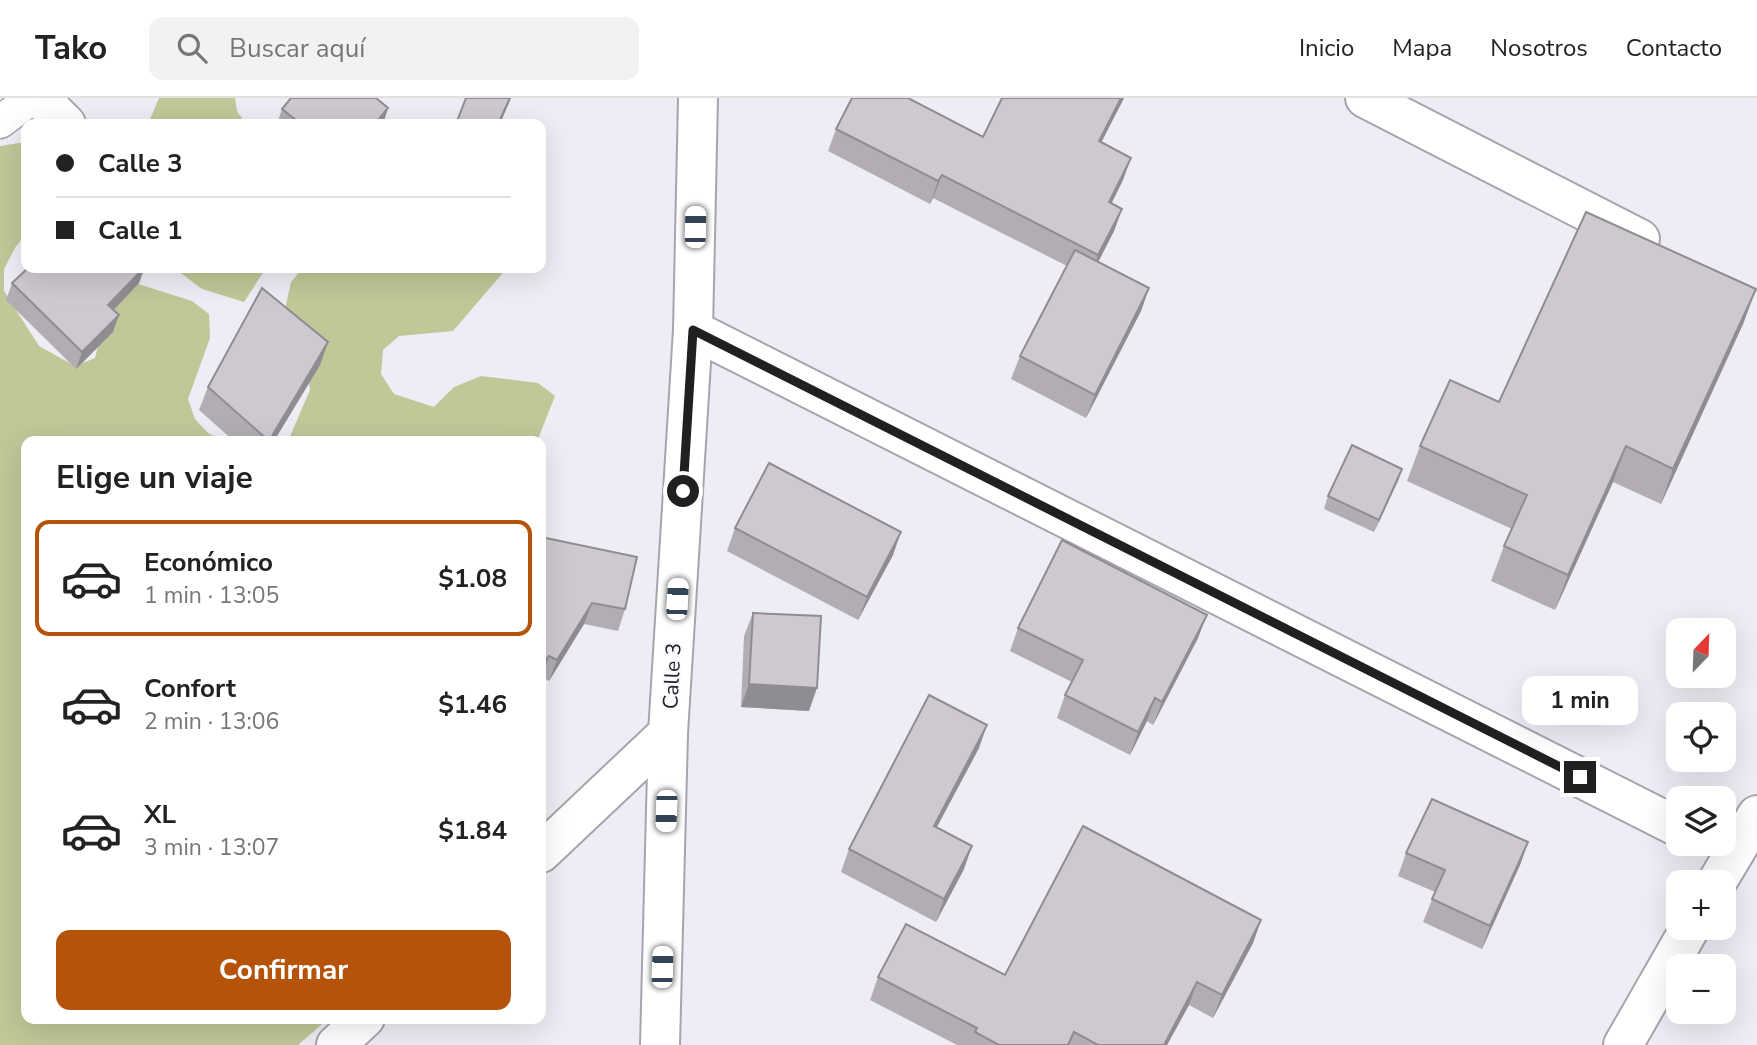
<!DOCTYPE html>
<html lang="es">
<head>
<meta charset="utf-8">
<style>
  body { margin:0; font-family:"Nunito Sans",sans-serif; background:#f2f2f2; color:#222; height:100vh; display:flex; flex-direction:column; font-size:26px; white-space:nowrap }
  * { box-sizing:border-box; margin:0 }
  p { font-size:23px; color:#767676 }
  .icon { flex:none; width:38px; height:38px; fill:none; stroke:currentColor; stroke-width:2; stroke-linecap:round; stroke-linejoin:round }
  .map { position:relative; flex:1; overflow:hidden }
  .panel { position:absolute; left:21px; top:338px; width:525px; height:588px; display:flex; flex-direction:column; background:#fff; border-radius:14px; box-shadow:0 7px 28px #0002 }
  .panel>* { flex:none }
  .guide { position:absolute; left:21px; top:21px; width:525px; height:154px; border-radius:14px; box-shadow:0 7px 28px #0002; display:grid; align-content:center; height:154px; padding:0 35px; background:#fff }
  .needle { width:46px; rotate:23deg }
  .controls { position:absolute; left:1666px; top:520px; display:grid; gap:14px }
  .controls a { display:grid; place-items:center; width:70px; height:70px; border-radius:14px; background:#fff; box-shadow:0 7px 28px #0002; font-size:35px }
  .end { position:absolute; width:32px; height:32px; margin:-16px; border:9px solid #202023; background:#fff; box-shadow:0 0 0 4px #fff }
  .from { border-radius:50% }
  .bubble { position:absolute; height:49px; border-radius:14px; background:#fff; box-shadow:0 7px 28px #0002; font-size:23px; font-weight:700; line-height:49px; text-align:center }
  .car { position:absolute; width:21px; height:42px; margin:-21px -10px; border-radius:9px; box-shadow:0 0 5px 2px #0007; background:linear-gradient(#fff 24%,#345 0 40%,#fff 0 76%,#345 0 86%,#fff 0) }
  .guide b { display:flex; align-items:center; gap:24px; height:66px; font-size:26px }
  .guide b+b { border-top:2px solid #e0e0e0 }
  .guide i { width:18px; height:18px; background:#222 }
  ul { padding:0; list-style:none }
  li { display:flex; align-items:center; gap:21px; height:116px; margin:0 14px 10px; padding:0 21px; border:4px solid transparent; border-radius:14px }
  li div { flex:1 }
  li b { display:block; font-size:26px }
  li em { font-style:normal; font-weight:700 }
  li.on { border-color:#b45309 }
  li>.icon { width:63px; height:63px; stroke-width:1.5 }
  h2 { padding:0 35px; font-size:32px; line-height:84px }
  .cta { display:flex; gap:14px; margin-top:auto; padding:14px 35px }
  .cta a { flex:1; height:80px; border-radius:14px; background:#b45309; color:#fff; font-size:28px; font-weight:700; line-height:80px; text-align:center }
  header { display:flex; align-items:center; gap:42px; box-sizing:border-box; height:98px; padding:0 35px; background:#fff; border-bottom:2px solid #e0e0e0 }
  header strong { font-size:33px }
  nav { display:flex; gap:38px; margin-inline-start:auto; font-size:24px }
  .search { width:490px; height:63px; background:#f2f2f2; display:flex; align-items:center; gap:18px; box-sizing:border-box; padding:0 24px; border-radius:14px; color:#767676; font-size:26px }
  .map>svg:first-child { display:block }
  .green { fill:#bfc897 }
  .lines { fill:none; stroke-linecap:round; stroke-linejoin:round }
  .lane-casing { stroke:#a6a5ad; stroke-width:35 }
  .street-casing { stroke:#a6a5ad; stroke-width:42 }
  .lane { stroke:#fff; stroke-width:32 }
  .street { stroke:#fff; stroke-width:38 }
  .wall { fill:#b1adb3 }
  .shaded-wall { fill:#908d92 }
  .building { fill:#cec9d0; stroke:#908d92; stroke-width:2 }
  .route { stroke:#202023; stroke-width:9 }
  .labels { text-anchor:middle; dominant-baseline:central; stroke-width:5; stroke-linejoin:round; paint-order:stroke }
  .street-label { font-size:21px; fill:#202023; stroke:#fbfafe }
</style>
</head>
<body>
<header>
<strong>Tako</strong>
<div class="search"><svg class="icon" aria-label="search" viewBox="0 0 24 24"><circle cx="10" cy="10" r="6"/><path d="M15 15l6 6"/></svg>Buscar aquí</div>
<nav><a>Inicio</a><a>Mapa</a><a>Nosotros</a><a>Contacto</a></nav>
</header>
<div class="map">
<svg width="1757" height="947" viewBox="0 0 1757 947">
  <rect width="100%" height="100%" fill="#ededf5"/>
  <g class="green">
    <path d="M159 0H235L237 13 246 26H148Z"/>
    <path d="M26 44V135L15 150 4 171V193L39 248 75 268 95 260 113 192 135 185 192 203 209 216 210 240 188 301 195 321 208 335 223 343H26V920L328 921 298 947H0V48Z"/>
    <path d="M174 170H266L244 204 202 191Z"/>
    <path d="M303 170H507L453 233 399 238 383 252 381 276 394 296 434 309 454 289 481 278 538 285 555 298 538 341 536 343H288L310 292 306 267 282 225 291 184Z"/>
  </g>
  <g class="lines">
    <g class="lane-casing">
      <path id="lane" d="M0 24 32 0"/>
    </g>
    <g class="street-casing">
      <g id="street">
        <path d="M40 0 66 26"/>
        <path d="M1365 0 1640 141"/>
        <path d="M693 232 1678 729"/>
        <path d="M541 755 668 635"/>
        <path d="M1717 784 1757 717"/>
        <path d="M336 947 365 920"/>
        <path d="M660 947 668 635 693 232 698 0"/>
        <path d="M1623 947 1690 830"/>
      </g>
    </g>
    <use href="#lane" class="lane"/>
    <use href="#street" class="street"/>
  </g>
  <g class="wall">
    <path d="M1124 0 1101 45 1123 82 1111 105 1122 111 1114 133 1098 164 1149 190 1141 213 1086 320 1011 281 1020 258 1067 168 933 100 930 106 828 53 836 31 983 39Z"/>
    <path d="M388 10 383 26H277L282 11Z"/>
    <path d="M28 170H145L139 185 114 212 113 234 76 271 6 202 12 185Z"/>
    <path d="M1756 191 1743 226 1661 406 1613 384 1555 512 1491 483 1504 448 1512 431 1407 383 1420 348 1499 304Z"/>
    <path d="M328 244 320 267 274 343H234L199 312 208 289Z"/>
    <path d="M1402 371 1374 434 1324 411 1328 398Z"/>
    <path d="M735 430 893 457 858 522 727 453Z"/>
    <path d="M541 439 625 511 618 533 584 526 549 583 542 579 541 580Z"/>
    <path d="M753 515 809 613 741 609 744 538Z"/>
    <path d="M1018 530 1198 540 1153 627 1147 623 1130 657 1057 620 1065 597 1072 584 1010 553Z"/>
    <path d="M979 650 937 729 964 771 936 824 841 774 849 751Z"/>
    <path d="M1528 744 1520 767 1482 851 1423 824 1435 794 1398 778 1406 755Z"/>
    <path d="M1261 822 1253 845 1213 920 1189 907 1167 947H957L870 902 878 879 1005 877Z"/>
  </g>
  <g class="shaded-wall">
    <path d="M510 0H511L500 26H498Z"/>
    <path d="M1121 0H1124L1090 66 1099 43Z"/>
    <path d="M388 10 383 26H375Z"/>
    <path d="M1131 60 1123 82 1101 127 1109 104Z"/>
    <path d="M942 77 933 100 930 106 938 83Z"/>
    <path d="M1122 111 1114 133 1090 180 1098 157Z"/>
    <path d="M144 170 139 185 102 224 108 207Z"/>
    <path d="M1149 190 1141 213 1086 320 1095 297Z"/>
    <path d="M1756 191 1743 226 1661 406 1673 371Z"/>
    <path d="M119 217 113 234 76 271 82 254Z"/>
    <path d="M328 244 320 267 274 343H269Z"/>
    <path d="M1626 348 1613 384 1555 512 1568 477Z"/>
    <path d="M1402 371 1398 383 1374 434 1379 422Z"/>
    <path d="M901 434 893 457 858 522 867 499Z"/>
    <path d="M592 505 584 526 549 583 557 562Z"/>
    <path d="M1207 517 1198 540 1153 627 1162 604Z"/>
    <path d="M549 558 542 579 541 580V568Z"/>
    <path d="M749 586 817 590 809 613 741 609Z"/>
    <path d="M1155 600 1147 623 1130 657 1138 634Z"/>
    <path d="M987 627 979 650 925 751 934 728Z"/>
    <path d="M1528 744 1520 767 1482 851 1490 828Z"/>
    <path d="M972 748 964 771 936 824 944 801Z"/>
    <path d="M1261 822 1253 845 1213 920 1222 897Z"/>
    <path d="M1197 884 1189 907 1167 947H1164Z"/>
  </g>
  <g class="building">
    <path d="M291 0H376L388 10 375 26H301L282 11Z"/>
    <path d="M466 0H510L498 26H456Z"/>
    <path d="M852 0H908L983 39 1002 0H1121L1099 43 1131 60 1109 104 1122 111 1098 157 942 77 938 83 836 31Z"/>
    <path d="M1586 114 1756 191 1673 371 1626 348 1568 477 1504 448 1527 397 1420 348 1450 282 1499 304Z"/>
    <path d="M1075 152 1149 190 1095 297 1020 258Z"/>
    <path d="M28 170H144L108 207 119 217 82 254 12 185Z"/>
    <path d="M262 190 328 244 269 343 208 289Z"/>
    <path d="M1352 347 1402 371 1379 422 1328 398Z"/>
    <path d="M769 365 901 434 867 499 735 430Z"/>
    <path d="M541 439 637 459 625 511 592 505 557 562 549 558 541 568Z"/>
    <path d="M1062 442 1207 517 1162 604 1155 600 1138 634 1065 597 1083 562 1018 530Z"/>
    <path d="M753 515 821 518 817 590 749 586Z"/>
    <path d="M929 597 987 627 934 728 972 748 944 801 849 751Z"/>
    <path d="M1432 701 1528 744 1490 828 1432 801 1445 772 1406 755Z"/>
    <path d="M1083 728 1261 822 1222 897 1197 884 1164 947H1098L1074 934 1068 947H999L975 934 977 930 878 879 906 826 1005 877Z"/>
  </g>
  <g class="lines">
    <path class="route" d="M683 393 693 232 1580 679"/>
  </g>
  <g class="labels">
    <g class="street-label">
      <text transform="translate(672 578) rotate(-87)">Calle 3</text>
    </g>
  </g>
</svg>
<div class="controls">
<a><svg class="needle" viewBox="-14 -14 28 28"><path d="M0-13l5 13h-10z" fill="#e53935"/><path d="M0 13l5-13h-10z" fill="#767676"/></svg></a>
<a><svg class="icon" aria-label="locate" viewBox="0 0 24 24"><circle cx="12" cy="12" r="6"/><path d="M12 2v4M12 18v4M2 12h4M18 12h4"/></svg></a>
<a><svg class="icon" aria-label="layers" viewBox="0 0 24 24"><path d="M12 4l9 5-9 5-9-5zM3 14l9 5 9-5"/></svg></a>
<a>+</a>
<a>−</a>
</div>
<i class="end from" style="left:683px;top:393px"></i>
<i class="end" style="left:1580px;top:679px"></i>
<div class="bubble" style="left:1522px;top:578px;width:116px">1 min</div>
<i class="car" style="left:695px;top:129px;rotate:1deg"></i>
<i class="car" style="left:677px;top:501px;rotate:3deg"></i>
<i class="car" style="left:666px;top:713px;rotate:182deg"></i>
<i class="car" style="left:662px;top:869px;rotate:2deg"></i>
<div class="guide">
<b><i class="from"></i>Calle 3</b>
<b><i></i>Calle 1</b>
</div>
<section class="panel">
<h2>Elige un viaje</h2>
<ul>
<li class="on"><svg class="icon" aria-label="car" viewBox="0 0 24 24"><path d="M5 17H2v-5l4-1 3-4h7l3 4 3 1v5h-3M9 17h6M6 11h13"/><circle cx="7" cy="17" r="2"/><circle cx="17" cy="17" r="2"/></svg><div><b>Económico</b><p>1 min · 13:05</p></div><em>$1.08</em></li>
<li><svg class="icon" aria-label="car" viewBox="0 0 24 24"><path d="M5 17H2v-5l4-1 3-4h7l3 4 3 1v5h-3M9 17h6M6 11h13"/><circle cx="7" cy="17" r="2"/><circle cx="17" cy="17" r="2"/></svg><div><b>Confort</b><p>2 min · 13:06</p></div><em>$1.46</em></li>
<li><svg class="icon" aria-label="car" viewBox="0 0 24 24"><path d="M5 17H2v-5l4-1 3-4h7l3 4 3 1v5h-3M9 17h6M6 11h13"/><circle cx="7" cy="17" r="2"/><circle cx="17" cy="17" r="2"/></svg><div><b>XL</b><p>3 min · 13:07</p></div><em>$1.84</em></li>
</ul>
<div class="cta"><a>Confirmar</a></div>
</section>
</div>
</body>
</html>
